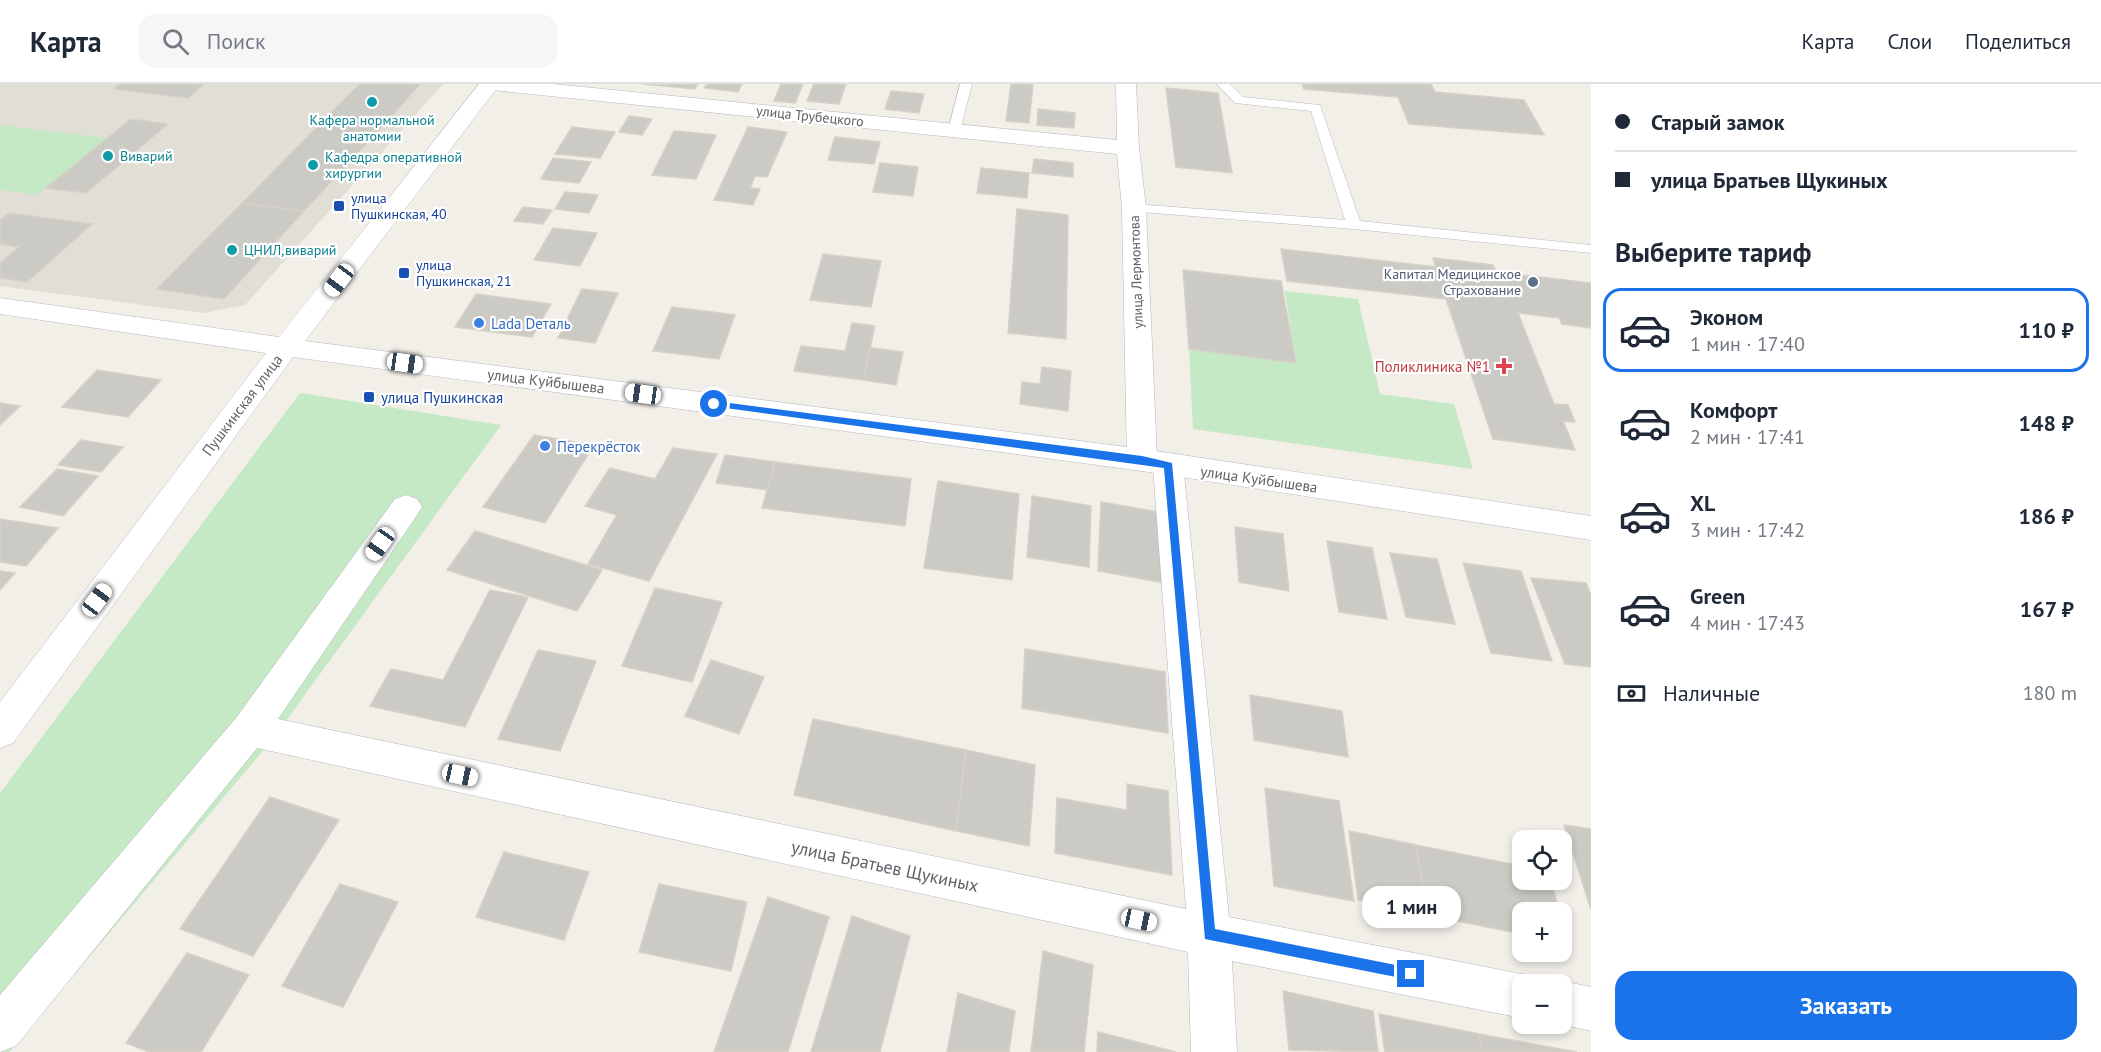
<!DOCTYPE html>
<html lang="ru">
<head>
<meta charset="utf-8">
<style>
  body { margin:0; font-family:"PT Sans",sans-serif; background:#f6f6f7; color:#1f2937; height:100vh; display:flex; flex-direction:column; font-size:22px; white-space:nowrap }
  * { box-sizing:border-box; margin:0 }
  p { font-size:20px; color:#747a83 }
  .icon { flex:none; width:33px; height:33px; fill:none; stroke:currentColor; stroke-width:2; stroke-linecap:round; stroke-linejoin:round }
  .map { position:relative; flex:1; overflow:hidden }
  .details { display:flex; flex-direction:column; background:#fff; width:510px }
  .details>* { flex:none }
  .guide { display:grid; align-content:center; height:132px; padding:0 24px; background:#fff }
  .fabs { position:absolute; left:1512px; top:746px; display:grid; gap:12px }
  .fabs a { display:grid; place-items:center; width:60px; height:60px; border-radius:12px; background:#fff; box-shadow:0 3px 9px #0003; font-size:30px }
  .end { position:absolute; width:27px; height:27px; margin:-14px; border:8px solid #1a73e8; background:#fff; box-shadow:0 0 0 3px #fff }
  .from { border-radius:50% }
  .bubble { position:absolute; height:42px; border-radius:18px; background:#fff; box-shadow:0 3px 9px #0003; font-size:20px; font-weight:700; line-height:42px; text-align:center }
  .car { position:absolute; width:18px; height:36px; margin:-18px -9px; border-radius:8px; box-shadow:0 0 4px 2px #0007; background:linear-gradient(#fff 24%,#345 0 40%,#fff 0 76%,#345 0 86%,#fff 0) }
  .guide b { display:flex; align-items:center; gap:21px; height:57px; font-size:22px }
  .guide b+b { border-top:2px solid #e0e1e3 }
  .guide i { width:15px; height:15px; background:#1f2937 }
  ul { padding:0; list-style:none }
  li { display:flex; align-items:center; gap:18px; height:84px; margin:0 12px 9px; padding:0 12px; border:3px solid transparent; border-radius:18px }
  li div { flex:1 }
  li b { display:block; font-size:22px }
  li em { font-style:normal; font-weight:700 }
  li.current { border-color:#1a73e8 }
  li>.icon { width:54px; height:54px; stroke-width:1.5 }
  h2 { padding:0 24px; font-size:27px; line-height:72px }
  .pay { display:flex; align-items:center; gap:15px; height:66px; padding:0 24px; font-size:22px }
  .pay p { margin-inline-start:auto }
  .action { display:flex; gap:12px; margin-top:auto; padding:12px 24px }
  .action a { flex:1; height:69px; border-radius:18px; background:#1a73e8; color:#fff; font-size:24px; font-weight:700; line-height:69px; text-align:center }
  header { display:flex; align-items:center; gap:36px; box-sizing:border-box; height:84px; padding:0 30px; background:#fff; border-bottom:2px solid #e0e1e3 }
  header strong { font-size:28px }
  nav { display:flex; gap:33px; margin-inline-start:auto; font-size:21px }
  .search { width:420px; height:54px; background:#f6f6f7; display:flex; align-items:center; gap:15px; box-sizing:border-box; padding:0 21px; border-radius:18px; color:#747a83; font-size:22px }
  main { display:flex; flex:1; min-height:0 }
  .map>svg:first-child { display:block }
  .education { fill:#e1ded6 }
  .green { fill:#c5e8c5 }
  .building { fill:#cccac5; stroke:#d6d1c6; stroke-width:1.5 }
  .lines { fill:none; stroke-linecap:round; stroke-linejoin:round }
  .lane-casing { stroke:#b5b8bc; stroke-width:1 }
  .street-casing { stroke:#b5b8bc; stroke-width:1 }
  .secondary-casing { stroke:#b6babf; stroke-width:1 }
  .lane { fill:#fff; fill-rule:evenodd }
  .street { fill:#fff; fill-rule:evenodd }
  .secondary { fill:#fff; fill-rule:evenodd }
  .route { fill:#1a73e8 }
  .culture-dot { fill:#0f9aa8; stroke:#fff; stroke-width:2 }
  .transit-dot { fill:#1a4fb4; stroke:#fff; stroke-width:2 }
  .service-dot { fill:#5c6f8a; stroke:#fff; stroke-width:2 }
  .shop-dot { fill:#3f7fe0; stroke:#fff; stroke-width:2 }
  .health-dot { fill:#e0444e; stroke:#fff; stroke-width:2 }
  .labels { text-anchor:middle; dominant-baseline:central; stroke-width:4.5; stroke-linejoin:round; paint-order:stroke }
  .far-street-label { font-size:14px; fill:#5f6368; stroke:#fff }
  .far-culture-label { font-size:14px; fill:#0d838f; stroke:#fff; text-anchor:start }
  .far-transit-label { font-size:14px; fill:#164399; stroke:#fff; text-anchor:start }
  .far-service-label { font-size:14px; fill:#4e5e75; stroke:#fff; text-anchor:end }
  .shop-label { font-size:15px; fill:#366cbe; stroke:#fff; text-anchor:start }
  .health-label { font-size:15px; fill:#be3a42; stroke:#fff; text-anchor:end }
  .street-label { font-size:15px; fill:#5f6368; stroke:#fff }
  .transit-label { font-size:15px; fill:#164399; stroke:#fff; text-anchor:start }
  .near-street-label { font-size:18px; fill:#5f6368; stroke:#fff }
</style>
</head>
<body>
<header>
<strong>Карта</strong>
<div class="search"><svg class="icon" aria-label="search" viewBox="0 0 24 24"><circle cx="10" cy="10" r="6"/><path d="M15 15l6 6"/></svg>Поиск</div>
<nav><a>Карта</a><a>Слои</a><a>Поделиться</a></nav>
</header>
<main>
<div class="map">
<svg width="1591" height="968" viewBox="0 0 1591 968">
  <rect width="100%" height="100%" fill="#f1efe8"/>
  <path class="education" d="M0 0H443L245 221 203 229 0 202Z"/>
  <g class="green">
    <path d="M0 41 106 54 37 111 0 106Z"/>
    <path d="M1285 207 1358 215 1380 310 1454 320 1473 385 1193 345 1189 265 1296 279Z"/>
    <path d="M300 309 501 341 272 656 9 968H0V709Z"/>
  </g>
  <g class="building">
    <path d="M120 0H204L188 14 114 5Z"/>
    <path d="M360 0H420L381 44 323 37Z"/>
    <path d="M643 0H698L695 5Z"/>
    <path d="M707 0H742L738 8 704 4Z"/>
    <path d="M781 0H803L795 19 774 17Z"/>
    <path d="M814 0H846L839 20 807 17Z"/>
    <path d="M1011 0H1033L1029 39 1006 37Z"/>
    <path d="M1302 0H1431L1435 8 1524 16 1544 51 1409 40 1398 13 1304 5Z"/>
    <path d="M1166 4 1218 9 1232 89 1176 83Z"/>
    <path d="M891 7 924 10 919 29 885 25Z"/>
    <path d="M1038 25 1075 29 1074 44 1037 41Z"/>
    <path d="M629 32 652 35 642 51 619 48Z"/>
    <path d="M131 35 168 40 86 109 46 104Z"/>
    <path d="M323 37 381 44 304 127 242 119Z"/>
    <path d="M572 43 615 48 600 74 555 70Z"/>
    <path d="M748 43 787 48 767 93 755 92 750 104 760 105 753 121 714 116Z"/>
    <path d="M674 47 716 51 696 95 652 91Z"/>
    <path d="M835 53 880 58 874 80 828 76Z"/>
    <path d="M553 74 591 78 579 99 541 95Z"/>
    <path d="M1034 75 1073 79V93L1032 89Z"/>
    <path d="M880 79 918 83 913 112 873 108Z"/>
    <path d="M981 84 1029 89 1027 114 977 109Z"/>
    <path d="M565 108 598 111 589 129 555 125Z"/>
    <path d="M242 119 304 127 224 215 157 205Z"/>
    <path d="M523 123 552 126 543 140 514 137Z"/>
    <path d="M1017 125 1068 131 1066 255 1008 249Z"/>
    <path d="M9 129 92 140 27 198 0 194V179L19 163 0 160V136Z"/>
    <path d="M553 144 597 149 580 182 534 176Z"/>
    <path d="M1281 165 1436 183 1433 174 1493 181 1496 188 1591 199V244L1562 240 1559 234 1518 229 1554 320 1568 321 1575 338 1563 337 1575 366 1493 355 1446 215 1287 197Z"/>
    <path d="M823 170 881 177 871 223 810 216Z"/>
    <path d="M1183 186 1281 197 1296 279 1189 265Z"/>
    <path d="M582 205 618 209 595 259 558 254Z"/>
    <path d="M476 210 551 220 532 253 455 243Z"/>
    <path d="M672 223 735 231 719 275 653 267Z"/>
    <path d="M852 239 875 242 863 296 794 287 801 262 845 267Z"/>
    <path d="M871 264 903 268 896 301 863 296Z"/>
    <path d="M1042 283 1071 287 1068 327 1020 320 1022 298 1040 300Z"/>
    <path d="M97 286 161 296 128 333 62 323Z"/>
    <path d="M0 319 20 322 0 341Z"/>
    <path d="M534 351 594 361 545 439 483 423Z"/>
    <path d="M81 356 123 363 101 388 58 381Z"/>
    <path d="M673 364 717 370 649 497 588 480 617 431 585 422 610 384 655 395Z"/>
    <path d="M725 371 775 378 767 406 716 399Z"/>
    <path d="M775 378 911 395 905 442 762 424Z"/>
    <path d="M57 385 98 392 63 432 20 423Z"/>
    <path d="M938 397 1019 410 1012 496 924 484Z"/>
    <path d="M1032 412 1091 422 1089 483 1027 473Z"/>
    <path d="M1101 418 1164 429 1165 499 1098 487Z"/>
    <path d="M0 435 58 444 26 482 0 478Z"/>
    <path d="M1235 443 1283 450 1289 507 1239 498Z"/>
    <path d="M475 447 602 486 577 527 447 486Z"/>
    <path d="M1327 457 1372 464 1387 535 1339 528Z"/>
    <path d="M1390 469 1437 475 1455 540 1406 533Z"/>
    <path d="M1463 479 1521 487 1552 577 1491 569Z"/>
    <path d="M0 487 15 489 0 506Z"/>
    <path d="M1531 494 1586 499 1591 511V583L1565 580Z"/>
    <path d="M655 504 722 518 692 598 622 582Z"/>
    <path d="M490 506 528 513 465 643 370 622 391 585 443 596Z"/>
    <path d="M1025 565 1165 588 1168 649 1022 624Z"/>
    <path d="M538 566 596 577 560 667 498 655Z"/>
    <path d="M711 576 764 593 739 650 685 632Z"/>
    <path d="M1250 611 1342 627 1348 673 1254 656Z"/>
    <path d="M813 635 966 666 956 747 794 711Z"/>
    <path d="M966 666 1035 681 1029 762 956 747Z"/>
    <path d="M1127 700 1168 707 1172 791 1055 769 1057 714 1127 726Z"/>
    <path d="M1265 704 1339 717 1354 817 1274 802Z"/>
    <path d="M270 713 339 736 253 872 180 845Z"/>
    <path d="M1564 741 1591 745V826Z"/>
    <path d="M1349 747 1416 761 1428 831 1358 816Z"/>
    <path d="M1416 761 1522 782V795H1551L1559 828H1522V850L1428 831Z"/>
    <path d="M504 768 589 788 564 856 476 833Z"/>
    <path d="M340 800 398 818 343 923 282 902Z"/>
    <path d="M659 800 747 818 731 887 639 868Z"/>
    <path d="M768 813 829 833 788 968H714Z"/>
    <path d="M852 832 910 852 880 968H811Z"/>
    <path d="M1043 867 1093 881 1084 968H1031Z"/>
    <path d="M187 869 249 891 201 968H149L126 959Z"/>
    <path d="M1283 907 1373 927 1378 968 1289 966Z"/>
    <path d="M958 909 1015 927 1009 968H947Z"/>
    <path d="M1379 930 1479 950 1483 968H1385Z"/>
    <path d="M1098 948 1176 968H1097Z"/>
    <path d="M1479 950 1577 968H1483Z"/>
  </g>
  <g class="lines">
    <g class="lane-casing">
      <g id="lane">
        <path d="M960 0H972L960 47 954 51 948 47Z"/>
        <path d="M1217 0H1230L1243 13 1320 21 1360 137 1591 161V169L1354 145 1129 127V121L1134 120 1345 136 1311 27 1235 19Z"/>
      </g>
    </g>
    <g class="street-casing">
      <g id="street">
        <path d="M482 0H553L1117 56 1116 0H1136L1139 64 1146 124 1157 374 1168 370 1179 373 1183 381 1229 833 1522 890 1538 896 1539 900H1522V934L1232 877 1237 968H1191L1188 868 257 664 16 962 0 968V911L236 634 395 415 406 411 417 415 422 423 417 431 278 635 1186 825 1153 383 1142 387 1131 384 1127 376 1122 124 1117 70 492 6 485 4Z"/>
        <path d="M1562 897 1591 903V947L1557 939H1562V900H1554Z"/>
      </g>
    </g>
    <g class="secondary-casing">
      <path id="secondary" d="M479 0H500L305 257 1142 365 1591 432V456L1142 387 293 273 13 659 0 664V618L266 269 0 230V214L279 253Z"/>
    </g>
    <use href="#lane" class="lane"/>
    <use href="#street" class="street"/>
    <use href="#secondary" class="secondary"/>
  </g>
  <path class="route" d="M714 317 1142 372 1172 379 1215 845 1411 884 1415 885V895L1411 896 1205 855 1164 384 711 322V318Z"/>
  <g class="culture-dot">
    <circle cx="372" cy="18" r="6"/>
    <circle cx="108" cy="72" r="6"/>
    <circle cx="313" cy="81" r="6"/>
    <circle cx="232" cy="166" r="6"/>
  </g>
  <g class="transit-dot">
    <rect x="333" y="116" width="12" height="12" rx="3"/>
    <rect x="398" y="183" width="12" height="12" rx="3"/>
    <rect x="363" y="307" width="12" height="12" rx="3"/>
  </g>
  <circle class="service-dot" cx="1533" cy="198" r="6"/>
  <g class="shop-dot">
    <circle cx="479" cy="239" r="6"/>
    <circle cx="545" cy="362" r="6"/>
  </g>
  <path class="health-dot" d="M1501 273h6v6h6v6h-6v6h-6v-6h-6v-6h6z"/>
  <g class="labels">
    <g class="far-street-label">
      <text transform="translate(810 32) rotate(6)">улица Трубецкого</text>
      <text transform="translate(1136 188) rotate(-92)">улица Лермонтова</text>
    </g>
    <g class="far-culture-label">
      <text x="372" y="36" text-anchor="middle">Кафера нормальной<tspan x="372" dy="16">анатомии</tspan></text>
      <text x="120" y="72">Виварий</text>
      <text x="325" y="73">Кафедра оперативной<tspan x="325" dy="16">хирургии</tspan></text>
      <text x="244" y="166">ЦНИЛ,виварий</text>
    </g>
    <g class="far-transit-label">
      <text x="351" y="114">улица<tspan x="351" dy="16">Пушкинская, 40</tspan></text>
      <text x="416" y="181">улица<tspan x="416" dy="16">Пушкинская, 21</tspan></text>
    </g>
    <g class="far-service-label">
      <text x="1521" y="190">Капитал Медицинское<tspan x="1521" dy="16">Страхование</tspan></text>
    </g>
    <g class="shop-label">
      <text x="491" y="239">Lada Dеталь</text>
      <text x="557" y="362">Перекрёсток</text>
    </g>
    <g class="health-label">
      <text x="1490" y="282">Поликлиника №1</text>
    </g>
    <g class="street-label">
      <text transform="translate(546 297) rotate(7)">улица Куйбышева</text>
      <text transform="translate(242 321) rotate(-53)">Пушкинская улица</text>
      <text transform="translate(1259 395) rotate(8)">улица Куйбышева</text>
    </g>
    <g class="transit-label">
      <text x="381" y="313">улица Пушкинская</text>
    </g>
    <g class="near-street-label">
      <text transform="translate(885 782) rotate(12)">улица Братьев Щукиных</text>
    </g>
  </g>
</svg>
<div class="fabs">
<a><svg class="icon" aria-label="locate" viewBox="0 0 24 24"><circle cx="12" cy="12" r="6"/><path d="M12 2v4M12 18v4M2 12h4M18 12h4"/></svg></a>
<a>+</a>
<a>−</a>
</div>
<i class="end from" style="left:714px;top:320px"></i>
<i class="end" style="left:1411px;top:890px"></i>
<div class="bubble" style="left:1362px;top:802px;width:99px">1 мин</div>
<i class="car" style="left:339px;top:196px;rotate:217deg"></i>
<i class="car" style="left:405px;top:279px;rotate:98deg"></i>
<i class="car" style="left:643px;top:310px;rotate:278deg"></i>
<i class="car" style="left:380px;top:460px;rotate:215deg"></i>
<i class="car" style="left:97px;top:516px;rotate:37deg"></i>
<i class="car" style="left:460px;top:691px;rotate:102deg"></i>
<i class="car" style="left:1139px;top:836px;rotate:102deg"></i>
</div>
<section class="details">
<div class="guide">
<b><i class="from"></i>Старый замок</b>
<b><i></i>улица Братьев Щукиных</b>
</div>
<h2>Выберите тариф</h2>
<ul>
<li class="current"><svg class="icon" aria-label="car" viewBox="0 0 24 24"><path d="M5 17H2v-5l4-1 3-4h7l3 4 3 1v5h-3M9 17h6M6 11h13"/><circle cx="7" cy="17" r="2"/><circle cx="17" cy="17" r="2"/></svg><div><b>Эконом</b><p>1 мин · 17:40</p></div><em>110 ₽</em></li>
<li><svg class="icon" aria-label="car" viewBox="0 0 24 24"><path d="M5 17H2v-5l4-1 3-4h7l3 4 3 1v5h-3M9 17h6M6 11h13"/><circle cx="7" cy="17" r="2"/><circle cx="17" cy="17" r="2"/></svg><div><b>Комфорт</b><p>2 мин · 17:41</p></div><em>148 ₽</em></li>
<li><svg class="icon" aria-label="car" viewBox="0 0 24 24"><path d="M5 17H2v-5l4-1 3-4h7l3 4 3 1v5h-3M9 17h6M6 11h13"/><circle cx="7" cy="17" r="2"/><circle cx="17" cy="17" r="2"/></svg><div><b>XL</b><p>3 мин · 17:42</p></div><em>186 ₽</em></li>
<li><svg class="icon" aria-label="car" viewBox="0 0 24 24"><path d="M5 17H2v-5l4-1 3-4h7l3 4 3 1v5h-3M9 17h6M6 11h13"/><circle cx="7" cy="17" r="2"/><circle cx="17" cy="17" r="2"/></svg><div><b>Green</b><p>4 мин · 17:43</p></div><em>167 ₽</em></li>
</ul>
<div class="pay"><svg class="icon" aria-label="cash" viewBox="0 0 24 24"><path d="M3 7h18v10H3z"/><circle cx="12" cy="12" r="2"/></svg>Наличные<p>180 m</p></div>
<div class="action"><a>Заказать</a></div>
</section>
</main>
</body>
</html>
